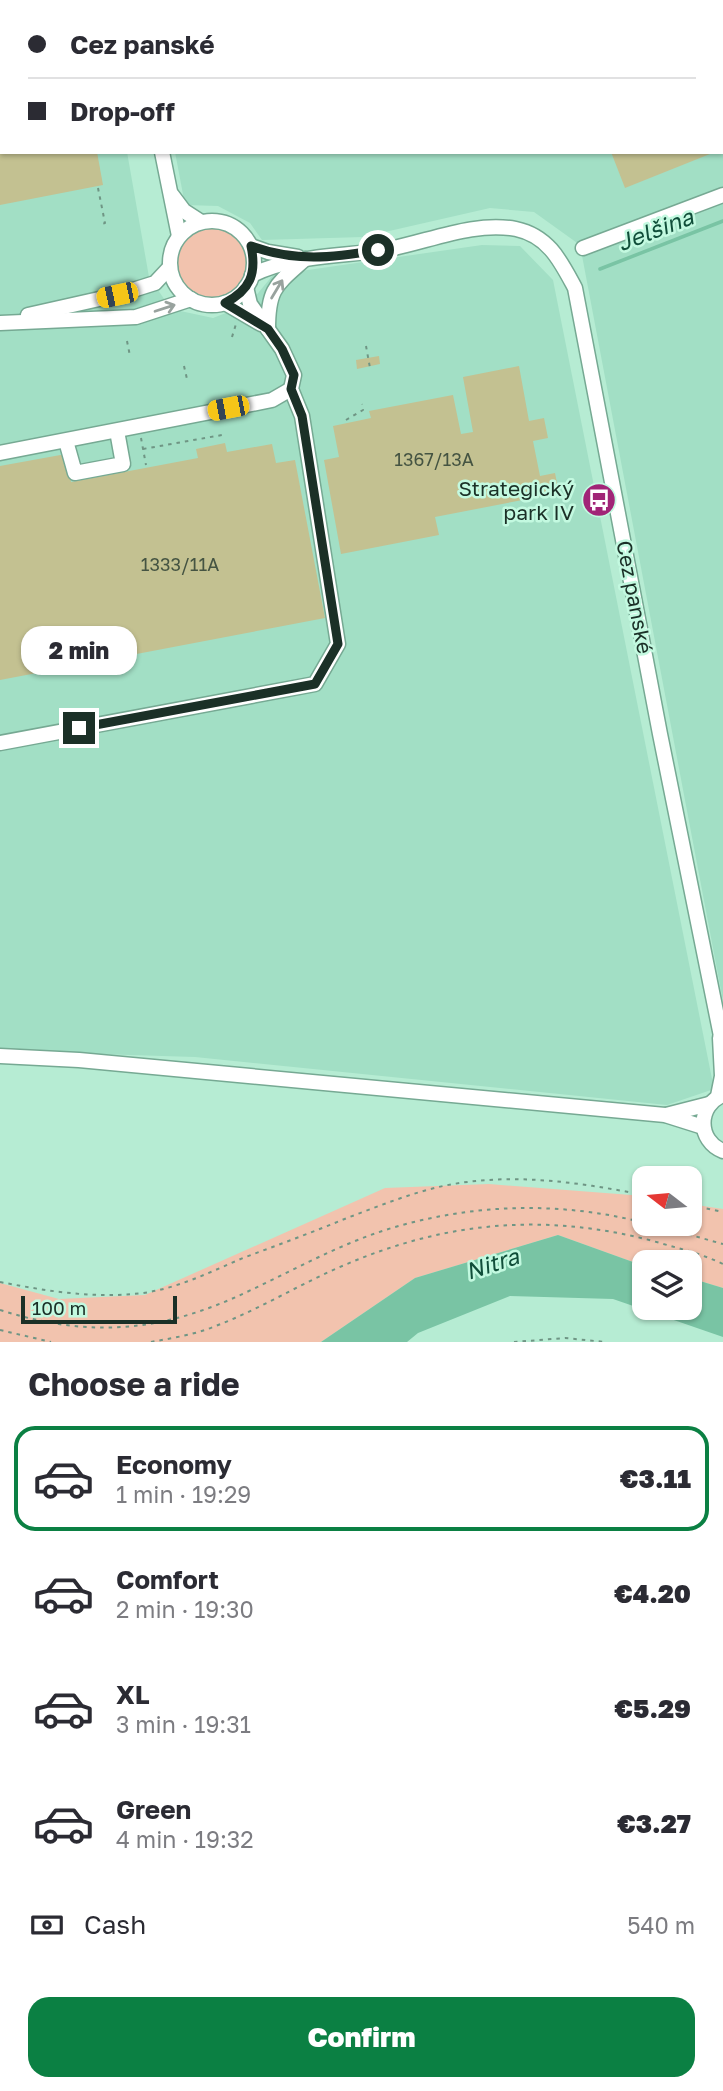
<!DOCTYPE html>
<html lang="en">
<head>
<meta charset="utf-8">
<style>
  body { margin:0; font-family:"Golos Text",sans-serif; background:#f2f2f3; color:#2b2b33; height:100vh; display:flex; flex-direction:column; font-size:26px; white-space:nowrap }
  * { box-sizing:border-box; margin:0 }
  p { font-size:23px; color:#7c7c81 }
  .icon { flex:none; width:38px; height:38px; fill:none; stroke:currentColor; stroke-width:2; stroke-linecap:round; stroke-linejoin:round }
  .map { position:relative; height:1342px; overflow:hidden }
  .panel { display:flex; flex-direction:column; background:#fff; flex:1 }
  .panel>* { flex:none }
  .top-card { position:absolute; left:0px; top:0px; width:724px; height:154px; box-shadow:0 2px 5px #0004; display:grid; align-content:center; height:154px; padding:0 28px; background:#fff }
  .needle { width:46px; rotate:286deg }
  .fabs { position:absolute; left:632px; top:1166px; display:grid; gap:14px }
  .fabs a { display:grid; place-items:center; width:70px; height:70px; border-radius:14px; background:#fff; box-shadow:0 2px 5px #0004; font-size:35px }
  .scale { position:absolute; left:21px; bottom:18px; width:156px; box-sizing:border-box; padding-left:7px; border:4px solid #1b3027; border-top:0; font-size:19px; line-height:24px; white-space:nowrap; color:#1b3027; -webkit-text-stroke:5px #c3f9e0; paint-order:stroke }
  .end { position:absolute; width:32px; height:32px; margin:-16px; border:9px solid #1b3027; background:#fff; box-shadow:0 0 0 4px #fff }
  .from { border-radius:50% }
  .bubble { position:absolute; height:49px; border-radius:21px; background:#fff; box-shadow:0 2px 5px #0004; font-size:23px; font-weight:800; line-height:49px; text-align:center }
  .car { position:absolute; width:21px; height:42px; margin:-21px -10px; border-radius:9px; box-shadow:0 0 5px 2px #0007; background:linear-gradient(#f5c518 24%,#345 0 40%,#f5c518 0 76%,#345 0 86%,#f5c518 0) }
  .top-card b { display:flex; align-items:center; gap:24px; height:66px; font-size:26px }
  .top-card b+b { border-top:2px solid #e1e1e2 }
  .top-card i { width:18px; height:18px; background:#2b2b33 }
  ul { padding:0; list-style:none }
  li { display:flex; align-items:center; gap:21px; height:105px; margin:0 14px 10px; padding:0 14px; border:4px solid transparent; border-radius:21px }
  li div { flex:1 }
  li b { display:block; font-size:26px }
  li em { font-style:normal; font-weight:800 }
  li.active { border-color:#0b8043 }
  li>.icon { width:63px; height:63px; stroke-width:1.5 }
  h2 { padding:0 28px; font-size:32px; line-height:84px }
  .pay { display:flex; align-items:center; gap:18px; height:77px; padding:0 28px; font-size:26px }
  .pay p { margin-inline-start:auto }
  .primary-button { display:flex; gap:14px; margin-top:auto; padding:14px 28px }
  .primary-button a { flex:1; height:80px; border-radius:21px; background:#0b8043; color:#fff; font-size:28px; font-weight:800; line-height:80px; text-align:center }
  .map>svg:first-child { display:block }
  .built { fill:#a2dfc5 }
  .green { fill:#f2c3ae }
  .water { fill:#79c4a4 }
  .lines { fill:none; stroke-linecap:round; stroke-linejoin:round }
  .stream { stroke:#79c4a4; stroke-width:3.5 }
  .building { fill:#c3c191 }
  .minor-casing { stroke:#76a993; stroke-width:17 }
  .path { stroke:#6f9584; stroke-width:2; stroke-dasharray:3.5 5; stroke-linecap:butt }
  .minor { stroke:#fff; stroke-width:14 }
  .oneway { stroke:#98a29e }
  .route { stroke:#1b3027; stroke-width:9 }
  .labels { text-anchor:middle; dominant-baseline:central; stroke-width:5; stroke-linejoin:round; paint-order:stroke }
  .number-label { font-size:18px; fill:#455442 }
  .poi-label { font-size:21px; fill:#1b3027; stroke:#c3f9e0; text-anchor:end }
  .street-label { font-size:21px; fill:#1b3027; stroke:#c3f9e0 }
  .water-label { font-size:23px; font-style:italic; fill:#104e39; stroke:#c3f9e0 }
</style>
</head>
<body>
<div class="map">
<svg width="723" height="1342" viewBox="0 0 723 1342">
  <rect width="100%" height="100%" fill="#b6ecd3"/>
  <g class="built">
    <path d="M0 0H99L100 2H2V152H127L149 277 171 309 213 318 249 304 273 275 482 245 520 246 553 280 714 1089 667 1105 195 1057 0 1051Z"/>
    <path d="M146 0H723V1001L580 245 534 212 490 208 363 237 262 240 250 223 218 206 185 205 175 152H723V2H146Z"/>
  </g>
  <g class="green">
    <circle cx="212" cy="263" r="36"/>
    <path d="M489 1184 644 1196V1223H690V1204L723 1209V1288L690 1278V1262H644V1266L558 1235 415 1278 321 1342H0V1283L59 1299 145 1295 385 1188Z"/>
  </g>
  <path class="water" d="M558 1235 644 1266V1307H690V1278L723 1288V1337L613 1299 510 1296 418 1333 407 1342H321L415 1278Z"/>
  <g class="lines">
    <path class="stream" d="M600 269 723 221"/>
  </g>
  <g class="building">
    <path d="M0 152H97L103 185 0 205Z"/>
    <path d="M611 152H715L625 188Z"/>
    <path d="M379 356 380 364 357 369 356 360Z"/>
    <path d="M519 366 529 421 544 418 548 438 533 441 540 476 555 473 559 493 435 517 439 535 341 554 324 460 339 457 333 426 371 418 369 411 453 395 461 434 473 432 463 377Z"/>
    <path d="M225 443 227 452 272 444 276 463 295 460 325 618 0 680V466L66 454 71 482 198 458 196 449Z"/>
  </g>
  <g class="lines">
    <g class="minor-casing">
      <g id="minor">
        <path d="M141 2 158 0"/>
        <path d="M162 152 179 236"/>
        <path d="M172 195 184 211 201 222"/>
        <circle cx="212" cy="263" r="42"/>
        <path d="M251 246 268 252 298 257"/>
        <path d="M583 248 723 195"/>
        <path d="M252 275C295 254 343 257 389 249 430 241 475 221 516 229 549 236 561 262 575 288L660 734 723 1046"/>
        <path d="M225 303 261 324"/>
        <path d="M28 315 117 295 155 283 170 267"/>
        <path d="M0 323 136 317 191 299"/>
        <path d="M268 329C268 288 276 285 305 259"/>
        <path d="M66 441 75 473 123 464 117 431"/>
        <path d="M0 453 272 400 291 389"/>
        <path d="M0 743 315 684 338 644 302 416 291 389 294 375 282 349 250 304 246 287"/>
        <path d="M0 1056 79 1060 665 1115 703 1127"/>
        <path d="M723 1095C697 1105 697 1141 723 1151"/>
        <path d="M718 1096 722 1076 720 1038"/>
        <path d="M666 1115 709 1104"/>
      </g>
    </g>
    <g class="path">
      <path d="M98 188 105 223 101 224"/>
      <path d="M232 337 236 324"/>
      <path d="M127 341 130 356"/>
      <path d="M366 346 370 368"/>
      <path d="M184 366 187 379"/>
      <path d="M346 420 363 410 362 404"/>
      <path d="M141 438 146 465"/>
      <path d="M143 449 222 435"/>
      <path d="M690 1205 723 1212"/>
      <path d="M0 1282C47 1291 94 1299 143 1293 179 1288 210 1272 243 1258 278 1245 313 1232 347 1218 379 1206 411 1193 443 1186 510 1172 578 1182 644 1195"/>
      <path d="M0 1310C92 1339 164 1332 251 1290 302 1266 351 1238 406 1224 467 1208 527 1204 589 1212 635 1218 679 1232 723 1244"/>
      <path d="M0 1330 51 1342"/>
      <path d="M151 1342C172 1338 193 1335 213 1327 259 1310 301 1283 347 1264 448 1221 547 1213 653 1241 677 1248 700 1253 723 1264"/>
      <path d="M514 1342 565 1338 605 1342"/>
    </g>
    <use href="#minor" class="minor"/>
  </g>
  <defs><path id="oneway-shaft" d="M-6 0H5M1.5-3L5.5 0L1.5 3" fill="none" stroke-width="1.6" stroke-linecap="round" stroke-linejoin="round" transform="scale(1.75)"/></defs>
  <g class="oneway">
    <use href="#oneway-shaft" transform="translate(277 289) rotate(-59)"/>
    <use href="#oneway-shaft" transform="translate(165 308) rotate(-18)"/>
  </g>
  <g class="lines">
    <path class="route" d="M79 728 315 684 338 644 302 416 291 389 294 375 282 349 268 329 225 303C250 290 257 274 251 246 295 262 332 258 378 250"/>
  </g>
  <defs>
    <g id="bus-disc" transform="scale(1.75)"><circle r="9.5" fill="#a12477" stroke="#c3f9e0"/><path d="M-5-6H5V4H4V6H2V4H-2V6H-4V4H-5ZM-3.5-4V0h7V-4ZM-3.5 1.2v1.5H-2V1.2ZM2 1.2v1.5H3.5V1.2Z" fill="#fff"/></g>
  </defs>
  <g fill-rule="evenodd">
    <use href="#bus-disc" x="599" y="500"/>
  </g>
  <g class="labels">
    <g class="number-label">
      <text x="434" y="459">1367/13A</text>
      <text x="180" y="564">1333/11A</text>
    </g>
    <g class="poi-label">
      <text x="574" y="488">Strategický<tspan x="574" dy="24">park IV</tspan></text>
    </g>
    <g class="street-label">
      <text transform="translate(635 597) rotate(79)">Cez panské</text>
    </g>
    <g class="water-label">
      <text transform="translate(655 229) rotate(-21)">Jelšina</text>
      <text transform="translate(492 1263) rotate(-18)">Nitra</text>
    </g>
  </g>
</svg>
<div class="fabs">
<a><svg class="needle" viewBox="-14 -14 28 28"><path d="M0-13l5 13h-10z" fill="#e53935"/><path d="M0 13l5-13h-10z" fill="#7c7c81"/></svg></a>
<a><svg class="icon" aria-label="layers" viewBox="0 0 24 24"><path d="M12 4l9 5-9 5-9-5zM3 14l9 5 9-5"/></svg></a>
</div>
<div class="scale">100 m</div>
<i class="end from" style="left:378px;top:250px"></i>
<i class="end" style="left:79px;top:728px"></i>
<div class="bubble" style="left:21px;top:626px;width:116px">2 min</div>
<i class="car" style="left:117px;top:295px;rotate:258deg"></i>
<i class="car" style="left:228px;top:408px;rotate:259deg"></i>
<div class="top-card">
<b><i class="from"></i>Cez panské</b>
<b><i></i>Drop-off</b>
</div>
</div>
<section class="panel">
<h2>Choose a ride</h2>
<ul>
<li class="active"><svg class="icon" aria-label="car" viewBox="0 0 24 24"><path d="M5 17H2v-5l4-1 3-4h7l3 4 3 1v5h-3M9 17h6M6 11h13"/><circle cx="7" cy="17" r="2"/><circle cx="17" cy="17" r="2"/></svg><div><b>Economy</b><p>1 min · 19:29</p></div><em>€3.11</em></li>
<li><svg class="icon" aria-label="car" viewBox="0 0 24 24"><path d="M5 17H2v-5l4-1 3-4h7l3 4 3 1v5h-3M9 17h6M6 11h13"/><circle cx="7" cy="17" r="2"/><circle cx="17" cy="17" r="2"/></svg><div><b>Comfort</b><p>2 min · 19:30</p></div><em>€4.20</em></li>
<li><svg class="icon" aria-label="car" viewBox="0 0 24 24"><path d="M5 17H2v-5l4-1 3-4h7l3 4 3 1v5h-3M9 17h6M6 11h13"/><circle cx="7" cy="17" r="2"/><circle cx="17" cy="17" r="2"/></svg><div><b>XL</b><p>3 min · 19:31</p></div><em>€5.29</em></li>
<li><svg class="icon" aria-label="car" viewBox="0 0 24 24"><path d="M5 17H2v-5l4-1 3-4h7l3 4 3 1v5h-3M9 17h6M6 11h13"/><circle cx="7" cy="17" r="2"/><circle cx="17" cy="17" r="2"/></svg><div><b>Green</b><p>4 min · 19:32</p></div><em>€3.27</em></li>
</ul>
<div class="pay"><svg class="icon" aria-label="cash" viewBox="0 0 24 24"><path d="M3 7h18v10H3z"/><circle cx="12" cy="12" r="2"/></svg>Cash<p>540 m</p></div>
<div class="primary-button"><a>Confirm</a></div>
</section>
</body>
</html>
